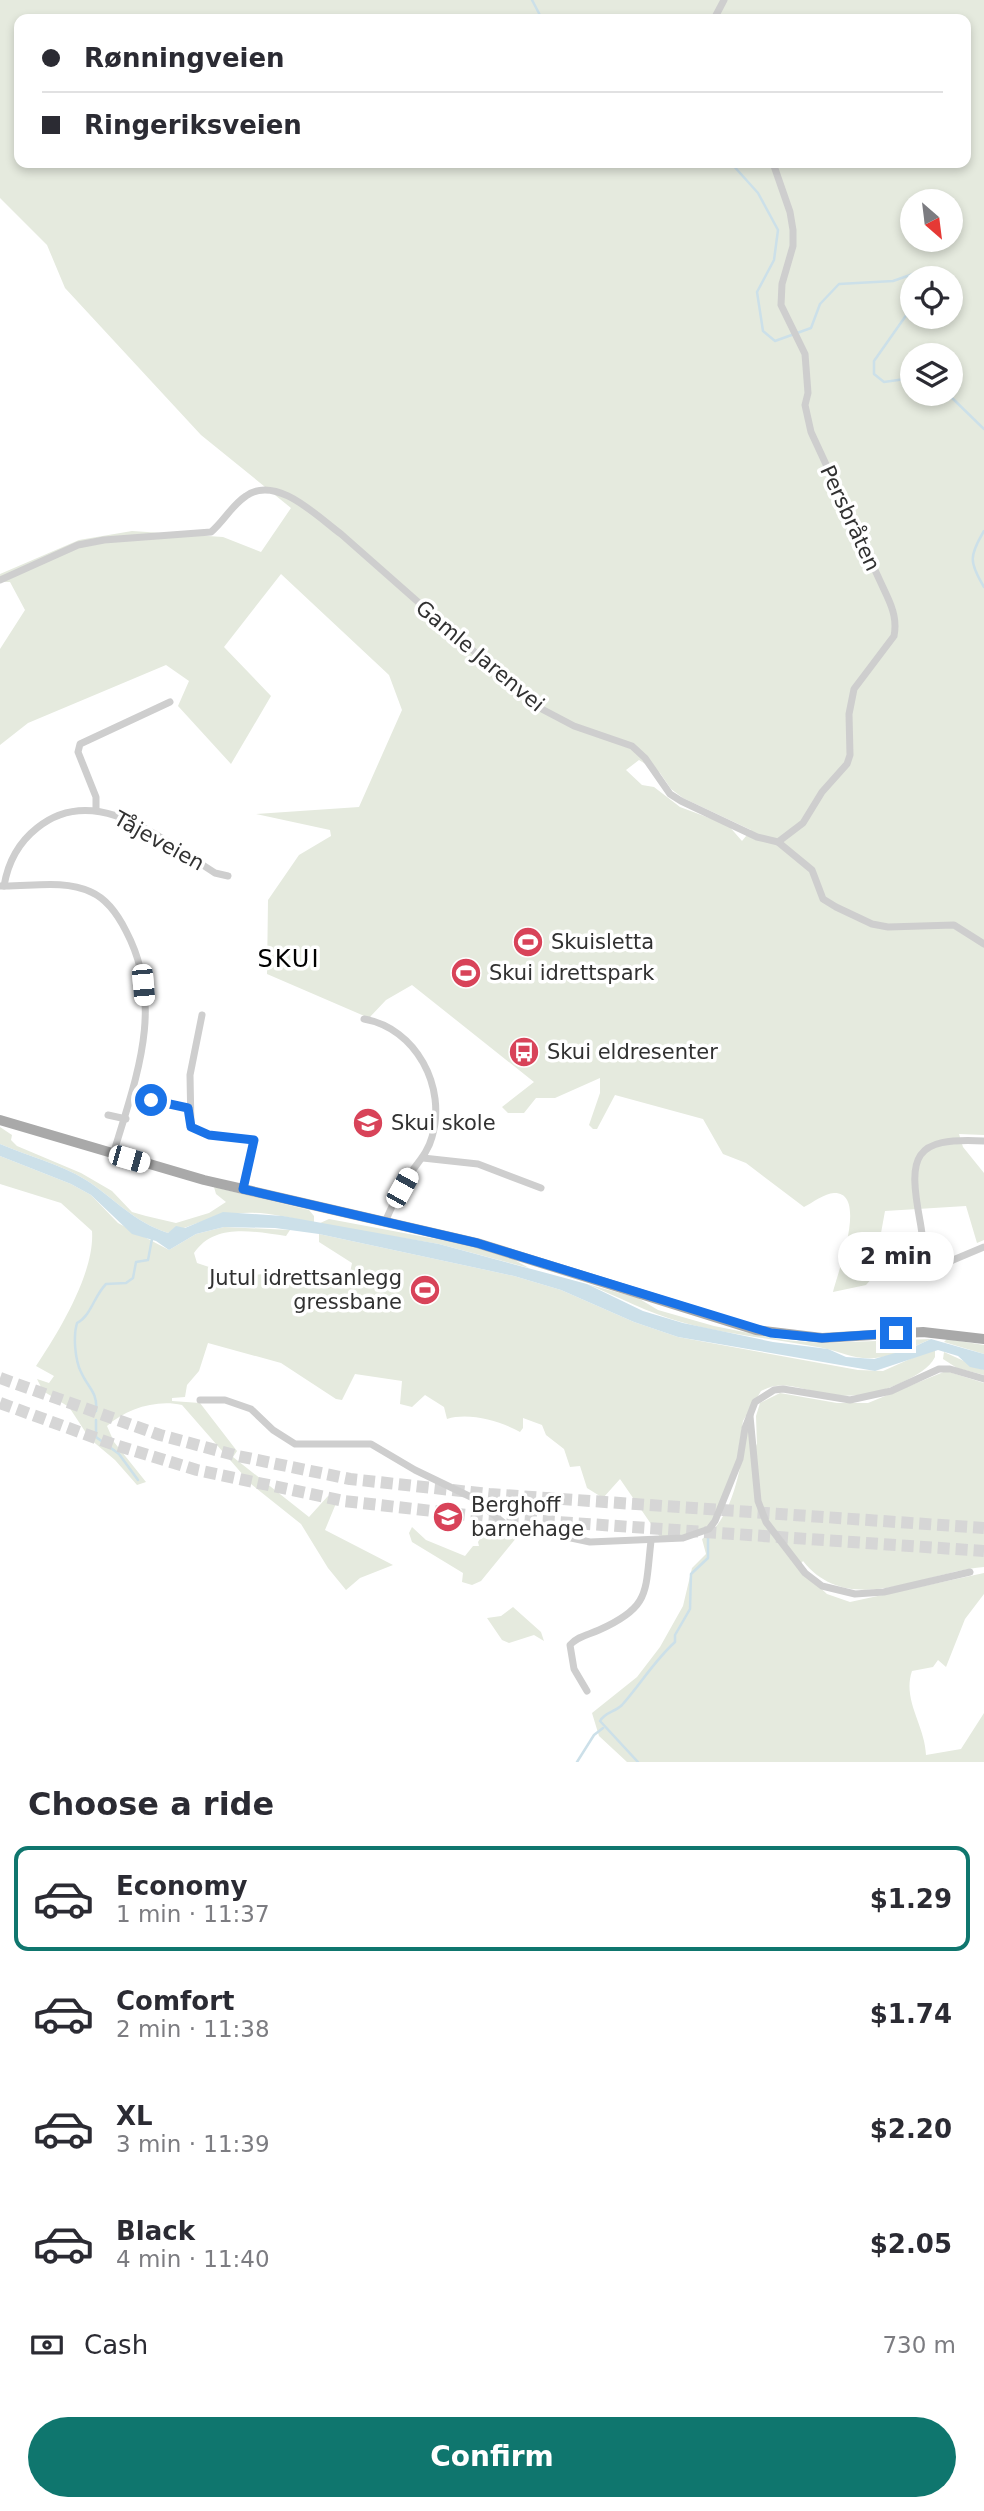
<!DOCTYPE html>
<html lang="en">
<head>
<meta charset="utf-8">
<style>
  body { margin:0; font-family:"DejaVu Sans",sans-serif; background:#f2f2f3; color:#2b2b33; height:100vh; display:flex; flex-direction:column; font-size:26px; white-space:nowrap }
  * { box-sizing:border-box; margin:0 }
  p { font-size:23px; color:#7c7c81 }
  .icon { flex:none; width:38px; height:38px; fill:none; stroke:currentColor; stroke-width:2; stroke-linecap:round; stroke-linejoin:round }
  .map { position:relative; height:1762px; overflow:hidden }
  .drawer { display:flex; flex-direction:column; background:#fff; flex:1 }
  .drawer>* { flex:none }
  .banner { position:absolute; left:14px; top:14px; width:957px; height:154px; border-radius:14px; box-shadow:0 4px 10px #0003; display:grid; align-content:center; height:154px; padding:0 28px; background:#fff }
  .needle { width:46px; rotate:152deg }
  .tools { position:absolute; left:900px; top:189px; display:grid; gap:14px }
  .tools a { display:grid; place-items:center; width:63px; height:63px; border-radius:50%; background:#fff; box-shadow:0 4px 10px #0003; font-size:35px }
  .end { position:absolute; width:32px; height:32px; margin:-16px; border:9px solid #1a73e8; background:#fff; box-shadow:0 0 0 4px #fff }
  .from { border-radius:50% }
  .bubble { position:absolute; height:49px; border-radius:24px; background:#fff; box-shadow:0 4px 10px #0003; font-size:23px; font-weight:700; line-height:49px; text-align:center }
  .car { position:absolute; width:21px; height:42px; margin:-21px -10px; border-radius:9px; box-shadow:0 0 5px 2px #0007; background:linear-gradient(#fff 24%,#345 0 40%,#fff 0 76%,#345 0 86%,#fff 0) }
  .banner b { display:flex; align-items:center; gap:24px; height:66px; font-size:26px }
  .banner b+b { border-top:2px solid #e1e1e2 }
  .banner i { width:18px; height:18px; background:#2b2b33 }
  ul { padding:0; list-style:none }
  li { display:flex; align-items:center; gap:21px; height:105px; margin:0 14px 10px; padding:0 14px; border:4px solid transparent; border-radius:14px }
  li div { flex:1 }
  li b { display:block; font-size:26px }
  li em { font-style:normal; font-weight:700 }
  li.on { border-color:#0f766e }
  li>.icon { width:63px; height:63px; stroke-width:1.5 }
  h2 { padding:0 28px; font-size:32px; line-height:84px }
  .pay { display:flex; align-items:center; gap:18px; height:77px; padding:0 28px; font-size:26px }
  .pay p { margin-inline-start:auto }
  .primary-button { display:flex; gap:14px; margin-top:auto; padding:14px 28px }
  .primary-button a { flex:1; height:80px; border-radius:42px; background:#0f766e; color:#fff; font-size:28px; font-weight:700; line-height:80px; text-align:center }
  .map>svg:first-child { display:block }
  .green { fill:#e5eade; fill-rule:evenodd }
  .water { fill:#cce0e9 }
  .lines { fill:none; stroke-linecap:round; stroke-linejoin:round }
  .stream { stroke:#cce0e9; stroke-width:2.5 }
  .motorway-tunnel { stroke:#d6d6d6; stroke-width:12; stroke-dasharray:12 6; stroke-linecap:butt }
  .minor { stroke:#cecece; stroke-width:7 }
  .primary { stroke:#a9a9a9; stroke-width:10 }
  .route { stroke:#1a73e8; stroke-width:9 }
  .labels { text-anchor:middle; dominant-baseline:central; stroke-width:7; stroke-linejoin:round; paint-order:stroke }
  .street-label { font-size:21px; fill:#313131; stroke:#fff }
  .poi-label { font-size:21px; fill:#313131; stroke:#fff; text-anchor:start }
  .quarter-label { font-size:24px; letter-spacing:2px; fill:#000; stroke:#fff }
</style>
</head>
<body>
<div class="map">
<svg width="984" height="1762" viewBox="0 0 984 1762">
  <rect width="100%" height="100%" fill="#fff"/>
  <g class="green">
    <path d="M0 0H984V1135L959 1134 963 1147 984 1173V1240L977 1243 966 1206 885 1211 873 1277 866 1285 833 1292C837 1274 869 1192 834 1193 825 1193 812 1203 804 1207L746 1163 723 1154 703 1119 615 1095 597 1129H593L589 1125 600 1093V1078L555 1098H536L524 1113H508L502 1107 534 1082 412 985 386 1000 369 1018 267 974 268 900 299 855 331 836 330 830 256 814 359 807 402 710 389 675 281 574 224 647 271 696 231 764 178 706 189 681 166 665 28 723 0 745V649L25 610 10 582H0V574L79 540 132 531 223 537 261 552 291 508 201 435 65 288 47 245 0 198ZM19 19H966V163H19ZM912 201H950V240H912ZM912 278H950V317H912ZM912 355H950V394H912ZM639 760 660 773 671 789 683 798 751 830 742 841 728 825 680 807 654 787 642 785 626 770Z"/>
    <path d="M0 1127 12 1135 11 1140 17 1146 81 1173 112 1191 132 1212 146 1216 176 1223 209 1213 226 1202 216 1194 214 1187 309 1210 314 1216V1223C257 1210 238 1207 184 1228 178 1230 174 1229 168 1233 134 1222 115 1199 86 1180 60 1164 28 1156 0 1144Z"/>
    <path d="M0 1156 71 1184 91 1195 118 1223 169 1250 196 1234 224 1227 290 1230 286 1236C255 1232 215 1222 194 1253L197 1263 236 1276 313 1271 350 1273 352 1263 319 1242V1234L514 1276 561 1290 634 1322 678 1337 858 1370 883 1371 928 1351 935 1350V1357C929 1369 916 1375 905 1381 880 1393 853 1399 825 1394 803 1390 783 1379 761 1391L743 1421 737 1460 714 1519 707 1527 691 1534 660 1537 620 1479 603 1498 587 1488 580 1466 570 1467 564 1449 546 1435 542 1425 523 1418V1428L520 1432C500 1421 469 1412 447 1419L444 1407 425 1395 412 1407 400 1404 402 1381 355 1374 342 1400 336 1399 281 1363 208 1343 199 1371 187 1385 185 1397 172 1398V1401L200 1403 237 1451 233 1457 309 1517 328 1496 337 1501 325 1530 393 1565 360 1578 346 1590 328 1568 301 1524 251 1484 182 1405C156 1399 126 1409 107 1426L114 1442 146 1482 137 1485 115 1460 90 1439 69 1407 43 1391 37 1379 49 1383 54 1376 36 1366C58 1333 95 1273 92 1231L61 1203 0 1184Z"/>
    <path d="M329 1219 468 1245 511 1258 529 1268 439 1244 318 1224Z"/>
    <path d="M587 1284 638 1298 658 1310 714 1326 784 1340 821 1343 931 1339C913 1347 895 1356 875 1358 856 1360 841 1352 823 1348 776 1339 728 1335 681 1322 648 1313 619 1297 587 1284Z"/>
    <path d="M947 1339 984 1345V1354L944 1342Z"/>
    <path d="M944 1352 984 1370V1375L957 1368 943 1359Z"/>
    <path d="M946 1371 984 1383V1567C924 1572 849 1619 803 1561L798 1567 827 1594 850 1602 984 1573V1594L965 1619 946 1667 938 1660 933 1667 912 1671C902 1700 925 1725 926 1755L961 1749 984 1713V1762H627L599 1736 592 1713 637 1677 660 1647 683 1606 692 1568 706 1554 702 1539C735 1519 741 1462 748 1426L757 1446 756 1416 760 1403 780 1393 837 1403H868Z"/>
    <path d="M412 1527 426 1540 465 1556 473 1546H479L478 1542 485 1531 498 1529 521 1532 481 1581 472 1585 462 1582 463 1573 412 1542 409 1533Z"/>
    <path d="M513 1607 541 1632 544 1641 534 1635 509 1643 502 1640 487 1618 501 1616Z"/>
  </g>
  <path class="water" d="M0 1144C28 1156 60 1164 86 1180 115 1199 134 1222 168 1233L176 1226 185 1228 223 1212 283 1216 439 1244 587 1284 643 1311 683 1323 773 1342 828 1349 846 1357 874 1359 909 1349 931 1339 984 1354V1370L970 1367 958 1356 938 1350 875 1371 678 1337 634 1322 561 1290 514 1276 319 1234 275 1228 224 1227 196 1234 169 1250 156 1241 132 1234 91 1195 71 1184 0 1156Z"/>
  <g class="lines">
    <g class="stream">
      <path d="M532 0 542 19"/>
      <path d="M731 163 758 193 778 230 774 260 757 292 763 331 775 341 811 328 820 304 839 284 893 281 913 274 917 278"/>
      <path d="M912 307 874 361V374L884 382 912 378"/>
      <path d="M948 394 984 429"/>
      <path d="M984 531C969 556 969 562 984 587"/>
      <path d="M96 1411C98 1392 88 1388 81 1372 75 1360 73 1336 77 1323 91 1316 94 1296 106 1284L126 1283 133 1278 136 1262 148 1260 152 1239"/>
      <path d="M96 1420V1437L119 1454 138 1480"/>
      <path d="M577 1762 594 1735 603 1728"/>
      <path d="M638 1762 600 1721C605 1712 615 1712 622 1705 640 1685 654 1661 675 1642V1635L690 1609 691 1574 708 1558V1535"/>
    </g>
    <g class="motorway-tunnel">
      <path d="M0 1378 160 1435 238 1456 350 1479 489 1494 984 1528"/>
      <path d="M0 1403 115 1445 197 1470 344 1501 485 1517 984 1551"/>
    </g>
    <g class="minor">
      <path d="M714 19 724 0"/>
      <path d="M773 163 790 212 793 230V246L782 284 781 305 805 354 808 393 805 405 811 432 887 596C893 609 897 621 894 636L854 689 849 714 850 755 847 764 822 792 803 823 778 842"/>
      <path d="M0 580 78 545 104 540 211 532C224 521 232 505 246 496 276 474 318 517 341 534L536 706 574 726 632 746 645 758 670 794 681 801 757 837 778 842 812 870 823 899 836 907 872 924 888 927 954 925 984 944"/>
      <path d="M96 810V797L78 752 80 744 170 702"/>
      <path d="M0 886C29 887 63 879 91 892 107 899 118 915 126 931 166 1007 135 1080 113 1155"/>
      <path d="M4 886C8 862 18 843 37 828 96 780 165 842 215 873L228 876"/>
      <path d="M202 1015 190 1075 191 1127 209 1135 254 1140 243 1189"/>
      <path d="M364 1019C416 1028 447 1087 432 1137 428 1152 419 1161 410 1174 400 1188 392 1206 385 1222"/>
      <path d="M132 1096 188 1108"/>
      <path d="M108 1115 126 1119"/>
      <path d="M984 1141C912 1137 908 1156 920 1221 923 1236 923 1257 934 1268L984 1247"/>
      <path d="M423 1158 478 1164 541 1188"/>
      <path d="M200 1400H225L251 1409 273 1430 295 1444H371L415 1470 473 1498 505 1524 590 1542 683 1538 709 1529 715 1521 740 1459 745 1428 755 1402 774 1390 783 1389 850 1400 891 1391 939 1369H950L984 1379"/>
      <path d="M750 1416 758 1501 766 1522 805 1573 822 1586 855 1594 884 1592 970 1572"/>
      <path d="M587 1691 574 1669 570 1645C578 1636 588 1635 599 1630 651 1607 645 1592 651 1541"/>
    </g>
    <path class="primary" d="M0 1120 204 1180 477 1243 756 1330 822 1338 923 1332 984 1339"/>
  </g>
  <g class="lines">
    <path class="route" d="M151 1100 188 1108 191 1127 209 1135 254 1140 243 1189 477 1243 771 1333 822 1338 896 1333"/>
  </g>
  <defs>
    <g id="stadium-disc" transform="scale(1.575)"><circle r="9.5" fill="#d84359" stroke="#fff"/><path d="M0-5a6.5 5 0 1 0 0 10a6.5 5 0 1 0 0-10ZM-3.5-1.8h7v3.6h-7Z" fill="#fff"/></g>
    <g id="bus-disc" transform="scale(1.575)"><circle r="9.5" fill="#d84359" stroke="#fff"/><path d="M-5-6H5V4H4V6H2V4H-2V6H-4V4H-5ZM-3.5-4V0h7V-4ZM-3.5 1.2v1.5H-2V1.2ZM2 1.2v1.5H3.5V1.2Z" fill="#fff"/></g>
    <g id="school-disc" transform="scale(1.575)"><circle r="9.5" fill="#d84359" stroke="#fff"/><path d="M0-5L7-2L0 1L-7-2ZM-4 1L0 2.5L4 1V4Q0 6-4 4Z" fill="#fff"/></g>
  </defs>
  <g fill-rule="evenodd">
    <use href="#stadium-disc" x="528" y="942"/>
    <use href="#stadium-disc" x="466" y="973"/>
    <use href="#bus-disc" x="524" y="1052"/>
    <use href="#school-disc" x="368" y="1123"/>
    <use href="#stadium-disc" x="425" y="1290"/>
    <use href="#school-disc" x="448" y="1517"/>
  </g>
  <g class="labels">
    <g class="street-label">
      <text transform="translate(850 518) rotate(65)">Persbråten</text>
      <text transform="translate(480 656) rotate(40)">Gamle Jarenvei</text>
      <text transform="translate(159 841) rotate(29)">Tåjeveien</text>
    </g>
    <g class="poi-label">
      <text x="551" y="942">Skuisletta</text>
      <text x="489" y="973">Skui idrettspark</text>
      <text x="547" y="1052">Skui eldresenter</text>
      <text x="391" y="1123">Skui skole</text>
      <text x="402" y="1278" text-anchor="end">Jutul idrettsanlegg<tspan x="402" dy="24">gressbane</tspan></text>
      <text x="471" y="1505">Berghoff<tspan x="471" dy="24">barnehage</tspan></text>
    </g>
    <g class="quarter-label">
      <text x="289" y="959">SKUI</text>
    </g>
  </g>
</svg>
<div class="tools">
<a><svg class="needle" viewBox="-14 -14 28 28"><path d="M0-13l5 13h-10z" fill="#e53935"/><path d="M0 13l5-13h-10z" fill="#7c7c81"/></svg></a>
<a><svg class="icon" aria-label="locate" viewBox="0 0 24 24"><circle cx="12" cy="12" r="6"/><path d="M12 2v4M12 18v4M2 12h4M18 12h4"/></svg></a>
<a><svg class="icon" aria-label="layers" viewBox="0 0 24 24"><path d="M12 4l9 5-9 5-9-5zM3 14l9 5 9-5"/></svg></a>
</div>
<i class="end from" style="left:151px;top:1100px"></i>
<i class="end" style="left:896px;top:1333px"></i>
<div class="bubble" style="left:838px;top:1232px;width:116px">2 min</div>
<i class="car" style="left:143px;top:985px;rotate:175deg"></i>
<i class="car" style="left:129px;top:1159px;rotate:106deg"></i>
<i class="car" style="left:402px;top:1188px;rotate:29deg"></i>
<div class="banner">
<b><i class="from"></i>Rønningveien</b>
<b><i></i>Ringeriksveien</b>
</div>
</div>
<section class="drawer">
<h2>Choose a ride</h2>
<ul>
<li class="on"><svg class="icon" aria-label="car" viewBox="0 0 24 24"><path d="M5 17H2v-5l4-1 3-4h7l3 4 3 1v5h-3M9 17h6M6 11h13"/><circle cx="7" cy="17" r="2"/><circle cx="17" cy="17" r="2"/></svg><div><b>Economy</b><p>1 min · 11:37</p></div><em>$1.29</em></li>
<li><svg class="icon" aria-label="car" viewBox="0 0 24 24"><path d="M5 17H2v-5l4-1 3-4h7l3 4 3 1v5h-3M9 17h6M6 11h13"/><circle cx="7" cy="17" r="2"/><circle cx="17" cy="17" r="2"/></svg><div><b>Comfort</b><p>2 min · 11:38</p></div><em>$1.74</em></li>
<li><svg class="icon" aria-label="car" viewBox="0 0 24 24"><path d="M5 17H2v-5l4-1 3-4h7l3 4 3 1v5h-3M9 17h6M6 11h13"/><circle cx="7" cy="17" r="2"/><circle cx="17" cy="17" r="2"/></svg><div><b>XL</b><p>3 min · 11:39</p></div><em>$2.20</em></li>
<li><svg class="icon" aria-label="car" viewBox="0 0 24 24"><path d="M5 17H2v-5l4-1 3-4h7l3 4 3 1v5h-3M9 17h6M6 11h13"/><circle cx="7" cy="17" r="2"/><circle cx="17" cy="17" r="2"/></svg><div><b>Black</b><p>4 min · 11:40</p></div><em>$2.05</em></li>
</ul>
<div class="pay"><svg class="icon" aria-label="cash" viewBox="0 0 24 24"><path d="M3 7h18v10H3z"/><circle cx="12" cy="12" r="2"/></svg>Cash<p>730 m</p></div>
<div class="primary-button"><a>Confirm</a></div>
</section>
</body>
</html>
